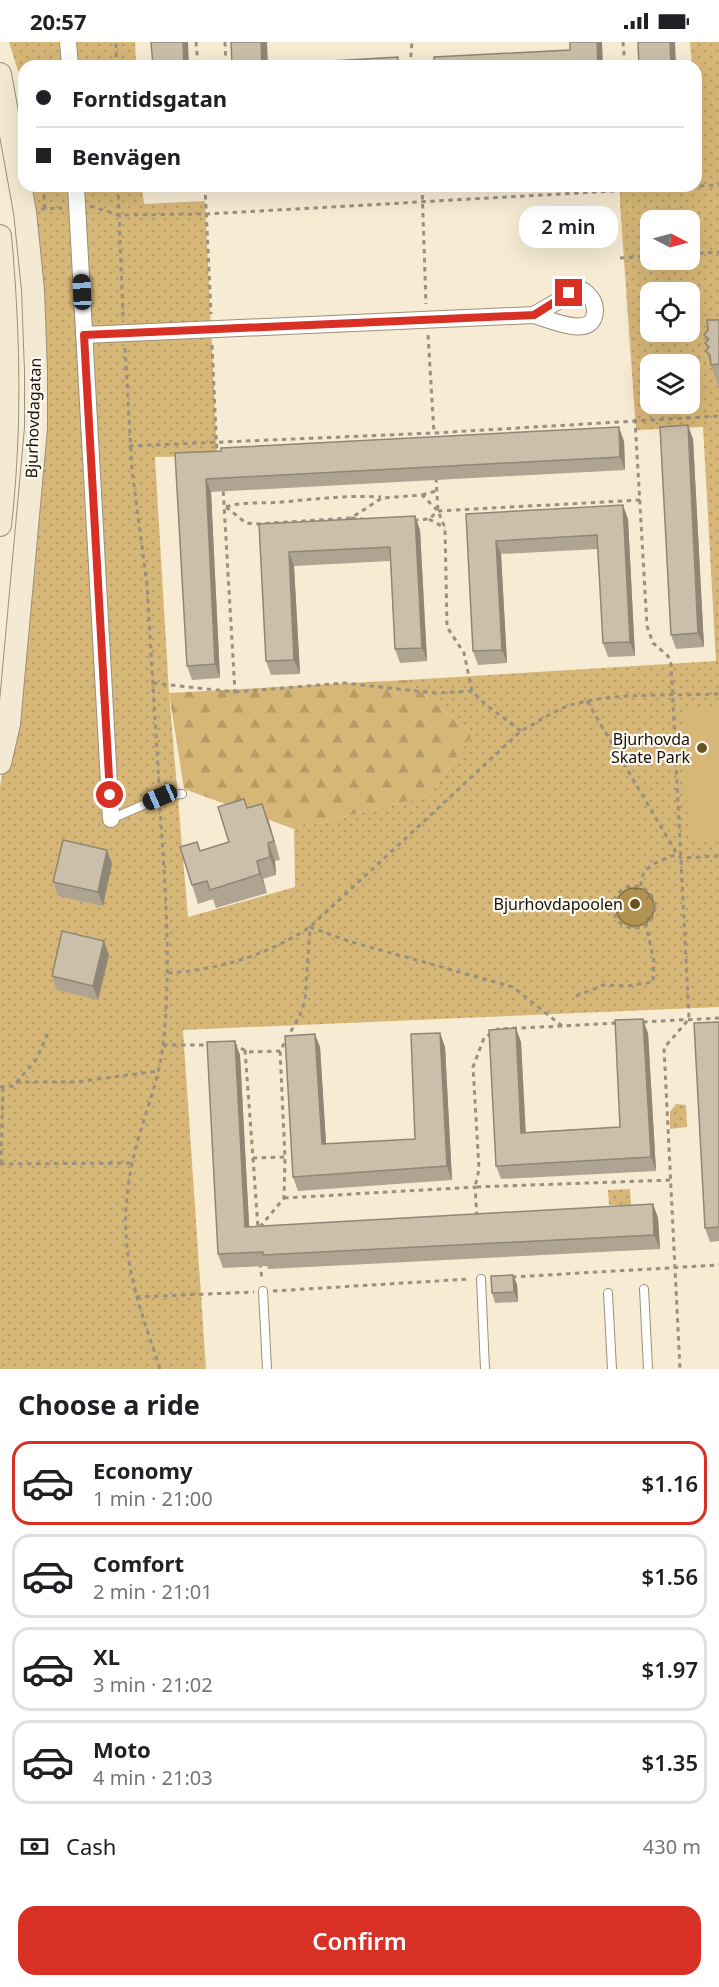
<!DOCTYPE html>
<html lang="en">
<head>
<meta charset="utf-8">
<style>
  body { margin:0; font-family:"Noto Sans",sans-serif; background:#f6f6f6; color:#202124; height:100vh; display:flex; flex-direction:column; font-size:22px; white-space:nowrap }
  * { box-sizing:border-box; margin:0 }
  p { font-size:20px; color:#757577 }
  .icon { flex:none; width:33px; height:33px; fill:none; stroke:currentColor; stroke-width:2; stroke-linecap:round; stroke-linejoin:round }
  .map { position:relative; height:1327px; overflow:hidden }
  .side { display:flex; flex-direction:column; background:#fff; flex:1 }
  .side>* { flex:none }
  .guide { position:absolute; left:18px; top:18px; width:684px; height:132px; border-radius:18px; box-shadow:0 6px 24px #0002; display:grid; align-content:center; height:132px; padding:0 18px; background:#fff }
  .needle { width:39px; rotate:96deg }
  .tools { position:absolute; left:640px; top:168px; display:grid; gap:12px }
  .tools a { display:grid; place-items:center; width:60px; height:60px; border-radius:12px; background:#fff; box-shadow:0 6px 24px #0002; font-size:30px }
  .end { position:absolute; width:27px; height:27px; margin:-14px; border:8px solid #d93025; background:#fff; box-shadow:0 0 0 3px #fff }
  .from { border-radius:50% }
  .bubble { position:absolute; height:42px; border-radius:18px; background:#fff; box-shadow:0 6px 24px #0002; font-size:20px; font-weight:600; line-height:42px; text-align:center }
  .car { position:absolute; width:18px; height:36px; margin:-18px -9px; border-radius:8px; box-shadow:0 0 4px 2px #0007; background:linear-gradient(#222 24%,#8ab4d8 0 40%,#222 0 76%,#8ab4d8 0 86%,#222 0) }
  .guide b { display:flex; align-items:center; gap:21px; height:57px; font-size:22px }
  .guide b+b { border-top:2px solid #e0e0e0 }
  .guide i { width:15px; height:15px; background:#202124 }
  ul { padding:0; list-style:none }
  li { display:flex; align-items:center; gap:18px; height:84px; margin:0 12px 9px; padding:0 6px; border:3px solid #e0e0e0; border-radius:18px }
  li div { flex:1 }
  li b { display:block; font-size:22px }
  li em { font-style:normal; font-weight:600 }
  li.on { border-color:#d93025 }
  li>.icon { width:54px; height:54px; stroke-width:1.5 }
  h2 { padding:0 18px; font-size:27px; line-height:72px }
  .pay { display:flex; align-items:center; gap:15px; height:66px; padding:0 18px; font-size:22px }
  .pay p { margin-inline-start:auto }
  .action { display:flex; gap:12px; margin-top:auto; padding:12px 18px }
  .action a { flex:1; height:69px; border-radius:18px; background:#d93025; color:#fff; font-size:24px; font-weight:600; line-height:69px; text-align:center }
  .status { display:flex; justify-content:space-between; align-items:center; height:42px; padding:0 30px; background:#fff; direction:ltr }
  .status svg { height:16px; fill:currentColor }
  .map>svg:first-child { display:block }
  .grass { fill:url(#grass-dots); fill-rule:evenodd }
  .forest { fill:url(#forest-firs) }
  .garden { fill:#d7b777 }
  .water { fill:url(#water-ripples); stroke:#836c3c; stroke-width:1.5 }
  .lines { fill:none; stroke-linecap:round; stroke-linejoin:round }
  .service-casing { stroke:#9b907a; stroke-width:10 }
  .minor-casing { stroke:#9b907a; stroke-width:18 }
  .secondary-casing { stroke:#9b907a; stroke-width:24 }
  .path { stroke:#999080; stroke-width:3; stroke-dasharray:4.5 4.5; stroke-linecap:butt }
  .service { stroke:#fff; stroke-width:8 }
  .minor { stroke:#fff; stroke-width:16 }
  .secondary { stroke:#f4ead4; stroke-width:22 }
  .wall { fill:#afa491 }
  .shaded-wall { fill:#8e8676 }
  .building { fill:#cbbfa9; stroke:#8e8676; stroke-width:1.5 }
  .route { stroke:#d93025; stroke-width:8 }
  .poi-dot { fill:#695222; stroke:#fef9f0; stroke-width:2 }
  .labels { text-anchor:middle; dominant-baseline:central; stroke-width:4.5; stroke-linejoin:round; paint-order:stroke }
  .street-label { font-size:16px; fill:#16120a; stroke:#fef9f0 }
  .poi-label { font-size:16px; fill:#16120a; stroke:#fef9f0; text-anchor:end }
</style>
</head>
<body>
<div class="status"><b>20:57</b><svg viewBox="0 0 49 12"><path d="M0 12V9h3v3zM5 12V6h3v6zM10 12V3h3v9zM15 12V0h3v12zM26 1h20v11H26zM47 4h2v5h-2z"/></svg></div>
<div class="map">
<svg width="719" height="1327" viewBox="0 0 719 1327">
  <defs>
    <pattern id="grass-dots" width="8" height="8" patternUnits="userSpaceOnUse" patternTransform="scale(1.5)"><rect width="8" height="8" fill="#d7b777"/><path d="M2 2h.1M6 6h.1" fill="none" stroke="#b89c66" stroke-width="1.8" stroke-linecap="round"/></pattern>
    <pattern id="forest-firs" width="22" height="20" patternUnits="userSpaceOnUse" patternTransform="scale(1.5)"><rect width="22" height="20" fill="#d7b777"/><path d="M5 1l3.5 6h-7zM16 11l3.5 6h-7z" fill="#b89c66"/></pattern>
    <pattern id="water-ripples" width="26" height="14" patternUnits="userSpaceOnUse" patternTransform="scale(1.5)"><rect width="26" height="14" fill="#b29251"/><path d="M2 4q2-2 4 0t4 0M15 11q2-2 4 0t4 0" fill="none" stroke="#907641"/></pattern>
  </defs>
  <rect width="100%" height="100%" fill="#f7ebd4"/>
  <g class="grass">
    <path d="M9 0H135L136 24H24V48Z"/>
    <path d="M690 0H719V965L183 988 206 1327H0V744L12 682 43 264 32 144H142L144 162 205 159 217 414 155 415 169 651 188 875 295 845 294 787 429 754 473 692 406 638 716 619 703 385 636 388 620 161V144H696V140H699L696 24H692ZM651 178H690V218H651ZM651 250H690V290H651ZM651 322H690V362H651Z"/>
    <path d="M676 1062 686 1063 687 1085 670 1087V1070Z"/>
    <path d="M630 1147 631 1163H609L608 1148Z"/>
  </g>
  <path class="forest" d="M406 638 473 692 429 754 294 787 184 747 169 651Z"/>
  <path class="garden" d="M719 666V799L689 800 683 668Z"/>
  <circle class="water" cx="635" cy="865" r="19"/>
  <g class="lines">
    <g class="service-casing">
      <g id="service">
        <path d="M111 777 164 754 182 752"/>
        <path d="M481 1237 485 1327"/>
        <path d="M644 1247 648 1327"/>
        <path d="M263 1249 267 1327"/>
        <path d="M608 1251 612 1327"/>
      </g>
    </g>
    <g class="minor-casing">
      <g id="minor">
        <path d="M68 0 70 24"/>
        <path d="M76 144 111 777"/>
        <path d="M84 293 534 273 577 248 584 249C591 255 595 260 595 269 594 299 549 277 534 273"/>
      </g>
    </g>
    <g class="secondary-casing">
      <g id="secondary">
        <path d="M0 32 25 170 33 248 36 329V386L9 682 0 721"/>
        <path d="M0 194C9 291 11 387 0 483"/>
      </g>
    </g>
    <g class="path">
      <path d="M196 0 198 24"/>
      <path d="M225 0 226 24"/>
      <path d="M623 0 625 24"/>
      <path d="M116 24V0"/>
      <path d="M410 24 412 0"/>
      <path d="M43 144 45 167"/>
      <path d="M118 144 123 275"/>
      <path d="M205 144 211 272"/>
      <path d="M422 144 426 262"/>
      <path d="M90 164 119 173 207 172 719 143"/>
      <path d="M41 167 62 166"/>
      <path d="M690 212 719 210"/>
      <path d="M620 216 651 214"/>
      <path d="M428 293 434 391"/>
      <path d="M212 303 217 413"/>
      <path d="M125 306 132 428 147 543 159 744"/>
      <path d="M635 377 647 584 653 601 668 614 671 622 689 977 664 1006 680 1327"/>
      <path d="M129 404 434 391 719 374"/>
      <path d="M436 436 438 469 445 486 447 585 464 611 472 649 485 662 521 689"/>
      <path d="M422 453 436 449"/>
      <path d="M226 465 246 481 256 482 351 476 382 456 422 453 437 468"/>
      <path d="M226 465C244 459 263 462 282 460 316 457 347 453 381 455"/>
      <path d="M351 476 363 477"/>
      <path d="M429 477 445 486"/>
      <path d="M414 478 429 477 438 469 640 458"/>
      <path d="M153 641 235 650 223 446"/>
      <path d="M235 650 344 641 436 651 472 649"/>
      <path d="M587 659 677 812 681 816 719 814"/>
      <circle cx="634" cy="865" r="21"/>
      <path d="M641 844C640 823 661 819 677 812"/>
      <path d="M310 885 348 899 513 945 562 984 618 981"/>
      <path d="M168 931C219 928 267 913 310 885L521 689C538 680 553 669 571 663 612 650 675 654 719 652"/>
      <path d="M576 954 604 943 627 944 653 940 654 919 646 883"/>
      <path d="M643 980 719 976"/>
      <path d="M562 984 498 987 484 996 473 1025 479 1127 475 1145 672 1138"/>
      <path d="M233 1002 248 1010 280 1009"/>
      <path d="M163 1003H209"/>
      <path d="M245 1008 253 1116 285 1115"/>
      <path d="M16 1040H76L158 1029"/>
      <path d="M0 1045 13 1044 36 1018 49 989"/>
      <path d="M253 1116 258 1186"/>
      <path d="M0 1122 132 1121"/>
      <path d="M1 1122 3 1046"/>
      <path d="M284 1156 475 1145 477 1175"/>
      <path d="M260 1185 284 1156 285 1115 280 1009 300 973 305 959 310 886"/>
      <path d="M260 1221 262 1238"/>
      <path d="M512 1235 719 1223"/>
      <path d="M273 1249 470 1237"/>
      <path d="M136 1255 254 1250"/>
      <path d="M160 1327C135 1251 115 1204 132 1122 140 1082 158 1045 163 1003 172 925 165 845 160 766"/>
    </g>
    <use href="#service" class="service"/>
    <use href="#minor" class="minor"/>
    <use href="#secondary" class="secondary"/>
  </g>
  <g class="wall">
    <path d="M164 144H198L165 146Z"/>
    <path d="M719 278V345L706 309 707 307 705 301 707 299 704 293Z"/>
    <path d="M693 397 704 605 676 607 671 593Z"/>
    <path d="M624 399 625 428 211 450 220 636 192 638 187 624 175 411 221 409Z"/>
    <path d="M466 472 628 477 635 614 608 615 603 601 598 507 501 512 507 621 478 623 473 609Z"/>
    <path d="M415 474 420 488 427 619 400 621 395 607 390 519 294 524 300 632 271 633 266 619 259 482Z"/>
    <path d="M262 762 269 780 280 818 275 819 276 833 263 837 267 851 216 866 213 857 198 862 192 843 197 800 200 809 229 800 247 766Z"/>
    <path d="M112 822 103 864 58 854 53 840Z"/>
    <path d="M109 913 98 958 57 948 52 934Z"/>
    <path d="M719 980V1199L710 1200 705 1186Z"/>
    <path d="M440 991 445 1005 452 1138 298 1149 293 1135 320 1005 326 1102 415 1097Z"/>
    <path d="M648 991 656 1129 501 1137 496 1124 521 1000 526 1090 620 1085Z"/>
    <path d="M240 1013 249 1185 653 1162 658 1176 660 1207 268 1227 267 1224 223 1226 218 1212Z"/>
    <path d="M517 1242 518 1260 495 1261 492 1251Z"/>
  </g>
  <g class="shaded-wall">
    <path d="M183 0H188L189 24H184Z"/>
    <path d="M261 0H267L268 24H262Z"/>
    <path d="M597 0H602L603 24H598Z"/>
    <path d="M670 0H675L676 24H671Z"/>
    <path d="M688 383 693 397 704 605 698 591Z"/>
    <path d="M619 385 624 399 625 428 620 415Z"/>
    <path d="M206 437 211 450 220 636 215 622Z"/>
    <path d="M623 463 628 477 635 614 630 600Z"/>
    <path d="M415 474 420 488 427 619 422 606Z"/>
    <path d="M496 499 501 512 507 621 502 608Z"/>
    <path d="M289 510 294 524 300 632 294 618Z"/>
    <path d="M262 762 269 780 280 818 274 799Z"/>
    <path d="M268 801 275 819 276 833 270 815Z"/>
    <path d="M107 808 112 822 103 864 98 850Z"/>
    <path d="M257 819 263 837 267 851 260 832Z"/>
    <path d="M104 899 109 913 98 958 93 944Z"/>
    <path d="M643 977 648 991 656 1129 651 1115Z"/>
    <path d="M516 986 521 1000 526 1105 521 1091Z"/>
    <path d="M440 991 445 1005 452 1138 447 1124Z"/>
    <path d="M315 992 320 1005 327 1116 322 1102Z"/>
    <path d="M235 999 240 1013 250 1199 245 1185Z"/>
    <path d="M653 1162 658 1176 660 1207 654 1193Z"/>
    <path d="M513 1233 517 1242 518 1260 514 1250Z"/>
  </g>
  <g class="building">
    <path d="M151 0H183L184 24H153Z"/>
    <path d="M231 0H261L262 23 398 15V24H232Z"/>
    <path d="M570 0H597L598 24H434V15L570 8Z"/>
    <path d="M638 0H670L671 24H639Z"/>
    <path d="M707 278H719V322L711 323 710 313 706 309 709 305 705 301 709 297 704 293 708 288Z"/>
    <path d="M688 383 698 591 671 593 660 385Z"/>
    <path d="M619 385 620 415 206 437 215 622 187 624 175 411 221 409V406Z"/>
    <path d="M623 463 630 600 603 601 597 493 496 499 502 608 473 609 466 472Z"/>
    <path d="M415 474 422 606 395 607 390 505 289 510 294 618 266 619 259 482Z"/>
    <path d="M244 757 247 766 262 762 274 799 268 801 270 815 257 819 260 832 210 848 207 839 192 843 180 805 197 800 200 809 229 800 218 765Z"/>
    <path d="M63 798 107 808 98 850 53 840Z"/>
    <path d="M62 889 104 899 93 944 52 934Z"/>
    <path d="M643 977 651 1115 496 1124 489 988 516 986 521 1091 620 1085 615 978Z"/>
    <path d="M719 980V1185L705 1186 694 981Z"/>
    <path d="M440 991 447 1124 293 1135 285 994 315 992 322 1102 415 1097 411 992Z"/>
    <path d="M235 999 245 1185 653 1162 654 1193 263 1213V1210L218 1212 207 1000Z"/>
    <path d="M513 1233 514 1250 492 1251 491 1234Z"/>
  </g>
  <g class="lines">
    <path class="route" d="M110 753 84 293 534 273 569 251"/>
  </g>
  <g class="poi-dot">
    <circle cx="702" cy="706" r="6"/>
    <circle cx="635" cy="862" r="6"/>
  </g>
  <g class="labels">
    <g class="street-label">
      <text transform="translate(33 376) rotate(-88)">Bjurhovdagatan</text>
    </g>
    <g class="poi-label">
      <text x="690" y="697">Bjurhovda<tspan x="690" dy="18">Skate Park</tspan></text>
      <text x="623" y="862">Bjurhovdapoolen</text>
    </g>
  </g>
</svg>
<div class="tools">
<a><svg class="needle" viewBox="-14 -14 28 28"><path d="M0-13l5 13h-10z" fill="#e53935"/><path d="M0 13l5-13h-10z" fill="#757577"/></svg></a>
<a><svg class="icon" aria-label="locate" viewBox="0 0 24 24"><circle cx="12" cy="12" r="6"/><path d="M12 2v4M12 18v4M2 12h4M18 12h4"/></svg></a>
<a><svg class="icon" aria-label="layers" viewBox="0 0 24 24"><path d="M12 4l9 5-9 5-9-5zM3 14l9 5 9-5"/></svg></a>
</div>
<i class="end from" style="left:110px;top:753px"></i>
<i class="end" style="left:569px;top:251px"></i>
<div class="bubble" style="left:519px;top:164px;width:99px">2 min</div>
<i class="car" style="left:82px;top:250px;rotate:357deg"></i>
<i class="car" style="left:160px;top:755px;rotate:246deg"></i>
<div class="guide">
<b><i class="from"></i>Forntidsgatan</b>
<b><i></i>Benvägen</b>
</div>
</div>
<section class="side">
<h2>Choose a ride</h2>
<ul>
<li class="on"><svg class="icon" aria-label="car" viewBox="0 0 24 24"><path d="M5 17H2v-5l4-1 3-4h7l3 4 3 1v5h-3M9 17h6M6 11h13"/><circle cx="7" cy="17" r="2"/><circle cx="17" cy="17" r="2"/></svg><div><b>Economy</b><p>1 min · 21:00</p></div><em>$1.16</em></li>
<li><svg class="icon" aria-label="car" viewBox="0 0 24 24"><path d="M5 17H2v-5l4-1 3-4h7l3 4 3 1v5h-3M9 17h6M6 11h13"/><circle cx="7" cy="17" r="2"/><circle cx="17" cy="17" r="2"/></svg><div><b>Comfort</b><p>2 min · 21:01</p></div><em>$1.56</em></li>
<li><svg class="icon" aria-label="car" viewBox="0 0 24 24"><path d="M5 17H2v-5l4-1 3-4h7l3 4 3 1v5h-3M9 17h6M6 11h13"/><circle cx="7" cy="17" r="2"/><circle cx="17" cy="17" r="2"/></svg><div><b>XL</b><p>3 min · 21:02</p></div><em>$1.97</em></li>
<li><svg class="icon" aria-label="car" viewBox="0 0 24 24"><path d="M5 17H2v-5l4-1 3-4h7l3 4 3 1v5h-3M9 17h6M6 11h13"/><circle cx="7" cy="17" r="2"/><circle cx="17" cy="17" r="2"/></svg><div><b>Moto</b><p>4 min · 21:03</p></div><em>$1.35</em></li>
</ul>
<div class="pay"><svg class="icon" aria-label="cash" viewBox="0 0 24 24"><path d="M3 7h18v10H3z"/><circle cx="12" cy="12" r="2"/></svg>Cash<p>430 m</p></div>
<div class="action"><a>Confirm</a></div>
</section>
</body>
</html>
